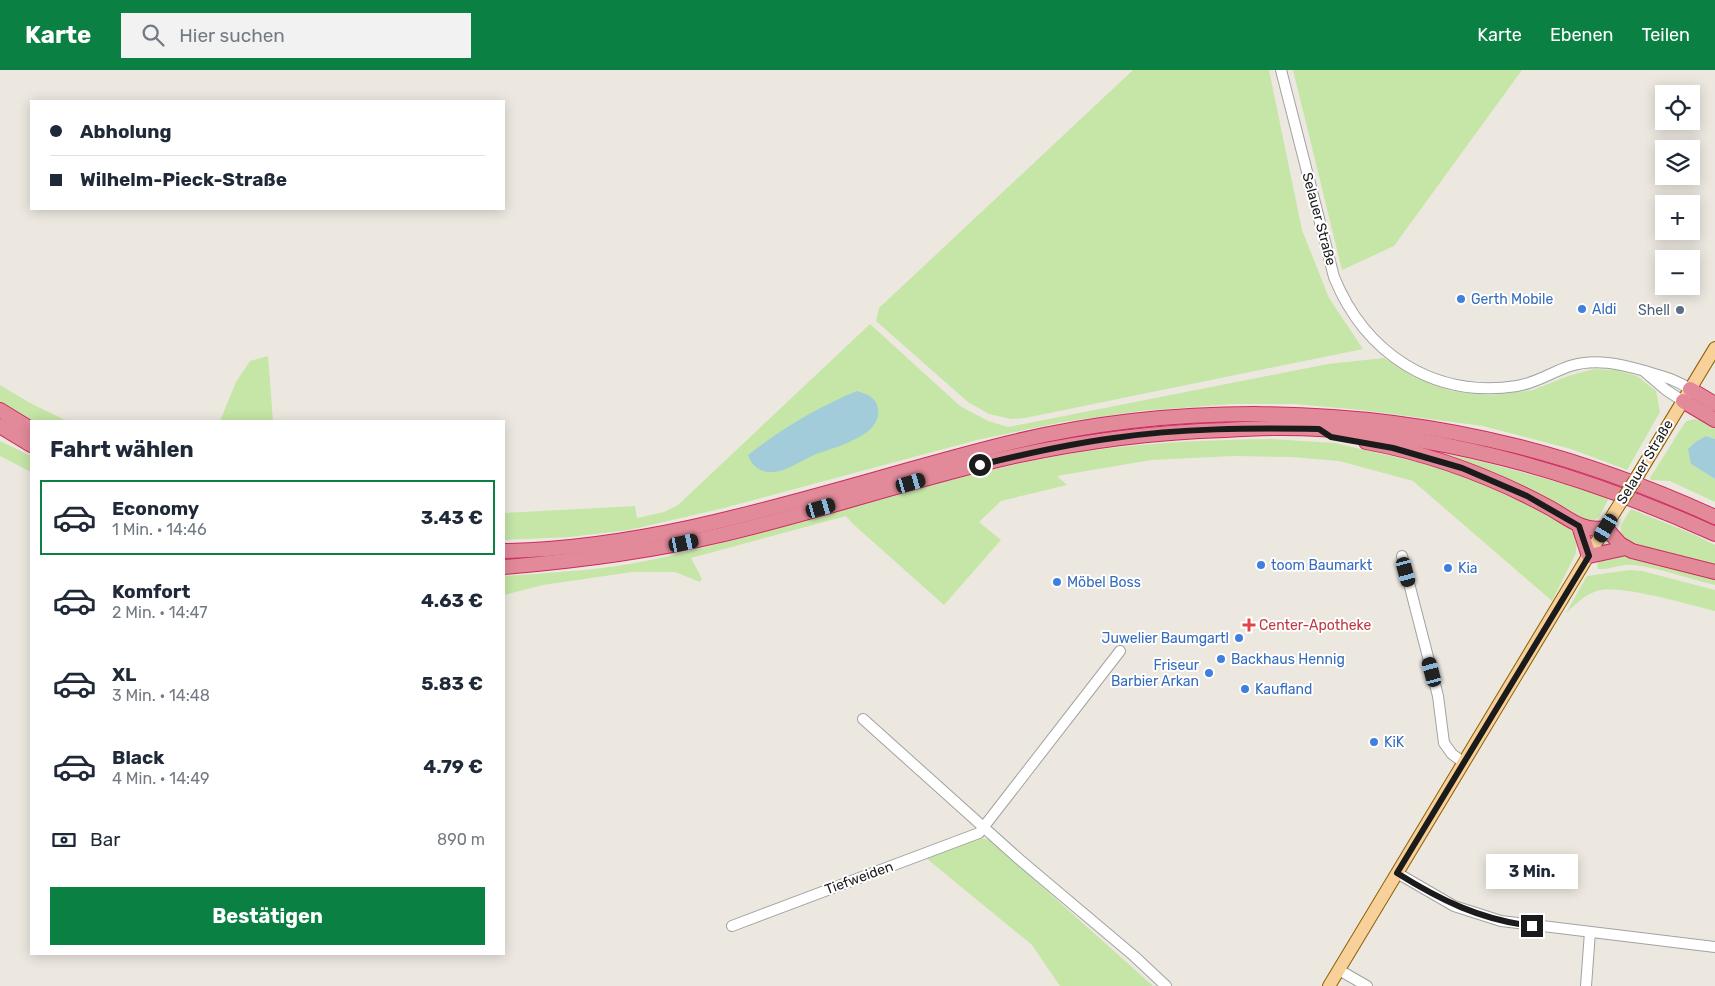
<!DOCTYPE html>
<html lang="de">
<head>
<meta charset="utf-8">
<style>
  body { margin:0; font-family:Rubik,sans-serif; background:#f2f2f3; color:#1f2937; height:100vh; display:flex; flex-direction:column; font-size:19px; white-space:nowrap }
  * { box-sizing:border-box; margin:0 }
  p { font-size:16px; color:#747a83 }
  .icon { flex:none; width:28px; height:28px; fill:none; stroke:currentColor; stroke-width:2; stroke-linecap:round; stroke-linejoin:round }
  .map { position:relative; flex:1; overflow:hidden }
  .side { position:absolute; left:30px; top:350px; width:475px; height:535px; display:flex; flex-direction:column; background:#fff; border-radius:0px; box-shadow:0 2px 12px #0003 }
  .side>* { flex:none }
  .guide { position:absolute; left:30px; top:30px; width:475px; height:110px; border-radius:0px; box-shadow:0 2px 12px #0003; display:grid; align-content:center; height:110px; padding:0 20px; background:#fff }
  .buttons { position:absolute; left:1655px; top:15px; display:grid; gap:10px }
  .buttons a { display:grid; place-items:center; width:45px; height:45px; border-radius:0px; background:#fff; box-shadow:0 2px 12px #0003; font-size:25px }
  .end { position:absolute; width:22px; height:22px; margin:-11px; border:6px solid #1b1b1b; background:#fff; box-shadow:0 0 0 2px #fff }
  .from { border-radius:50% }
  .bubble { position:absolute; height:35px; border-radius:0px; background:#fff; box-shadow:0 2px 12px #0003; font-size:16px; font-weight:700; line-height:35px; text-align:center }
  .car { position:absolute; width:15px; height:30px; margin:-15px -8px; border-radius:6px; box-shadow:0 0 4px 1px #0007; background:linear-gradient(#222 24%,#8ab4d8 0 40%,#222 0 76%,#8ab4d8 0 86%,#222 0) }
  .guide b { display:flex; align-items:center; gap:18px; height:48px; font-size:19px }
  .guide b+b { border-top:1px solid #e0e1e3 }
  .guide i { width:12px; height:12px; background:#1f2937 }
  ul { padding:0; list-style:none }
  li { display:flex; align-items:center; gap:15px; height:75px; margin:0 10px 8px; padding:0 10px; border:2px solid transparent; border-radius:0px }
  li div { flex:1 }
  li b { display:block; font-size:19px }
  li em { font-style:normal; font-weight:700 }
  li.current { border-color:#0b8043 }
  li>.icon { width:45px; height:45px; stroke-width:1.5 }
  h2 { padding:0 20px; font-size:22px; line-height:60px }
  .pay { display:flex; align-items:center; gap:12px; height:55px; padding:0 20px; font-size:19px }
  .pay p { margin-inline-start:auto }
  .cta { display:flex; gap:10px; margin-top:auto; padding:10px 20px }
  .cta a { flex:1; height:58px; border-radius:0px; background:#0b8043; color:#fff; font-size:20px; font-weight:700; line-height:58px; text-align:center }
  header { display:flex; align-items:center; gap:30px; box-sizing:border-box; height:70px; padding:0 25px; background:#0b8043; color:#fff }
  header strong { font-size:24px }
  nav { display:flex; gap:28px; margin-inline-start:auto; font-size:18px }
  .search { width:350px; height:45px; background:#f2f2f3; display:flex; align-items:center; gap:12px; box-sizing:border-box; padding:0 18px; border-radius:0px; color:#747a83; font-size:19px }
  .map>svg:first-child { display:block }
  .grass { fill:#c5e6a7 }
  .water { fill:#a2ccd9 }
  .lines { fill:none; stroke-linecap:round; stroke-linejoin:round }
  .minor-casing { stroke:#a2a2a2; stroke-width:12 }
  .major-casing { stroke:#8c6005; stroke-width:14 }
  .highway-casing { stroke:#ce2a61; stroke-width:16 }
  .minor { stroke:#fff; stroke-width:10 }
  .major { stroke:#f8d09a; stroke-width:12 }
  .highway { stroke:#e28a99; stroke-width:14 }
  .major-bridge-casing { stroke:#8c6005; stroke-width:14; stroke-linecap:butt }
  .major-bridge { stroke:#f8d09a; stroke-width:12 }
  .route { stroke:#1b1b1b; stroke-width:6 }
  .shop-dot { fill:#3f7fe0; stroke:#fff; stroke-width:2 }
  .service-dot { fill:#5c6f8a; stroke:#fff; stroke-width:2 }
  .health-dot { fill:#e0444e; stroke:#fff; stroke-width:2 }
  .labels { text-anchor:middle; dominant-baseline:central; stroke-width:4; stroke-linejoin:round; paint-order:stroke }
  .street-label { font-size:14px; fill:#1b1b1b; stroke:#fff }
  .shop-label { font-size:14px; fill:#366cbe; stroke:#fff; text-anchor:start }
  .service-label { font-size:14px; fill:#4e5e75; stroke:#fff; text-anchor:end }
  .health-label { font-size:14px; fill:#be3a42; stroke:#fff; text-anchor:start }
</style>
</head>
<body>
<header>
<strong>Karte</strong>
<div class="search"><svg class="icon" aria-label="search" viewBox="0 0 24 24"><circle cx="10" cy="10" r="6"/><path d="M15 15l6 6"/></svg>Hier suchen</div>
<nav><a>Karte</a><a>Ebenen</a><a>Teilen</a></nav>
</header>
<div class="map">
<svg width="1715" height="916" viewBox="0 0 1715 916">
  <rect width="100%" height="100%" fill="#ece8e0"/>
  <g class="grass">
    <path d="M1133 0H1269L1302 160 1329 228 1363 279 1025 348 1011 349 989 344 968 332 876 251 879 238Z"/>
    <path d="M1293 0H1522L1394 176 1342 200Z"/>
    <path d="M870 254 960 336 988 351 1008 357 1328 294 1384 288 1414 307 1452 321 1490 325 1533 320 1568 306 1594 299 1616 300 1637 306 1656 321 1660 342 1627 400 1571 379 1483 356 1361 340 1294 334H1233L1141 341 1063 352 977 370 724 438 629 460 570 467 504 470V443L635 436 637 448 664 442 678 435Z"/>
    <path d="M268 286 273 351H220L236 312 250 291Z"/>
    <path d="M0 315 30 333 67 351H32L0 332Z"/>
    <path d="M1695 349 1703 351 1715 357V369L1706 366 1691 394 1715 409V432L1670 411 1651 410 1650 408 1684 354 1687 351Z"/>
    <path d="M1271 369 1335 373 1421 393 1465 406 1550 445 1570 459 1577 469 1576 483 1552 531 1413 411 1339 391 1291 387 1234 386 1192 388 1151 390 1057 406 1067 415 1001 431 979 452 1001 470 944 535 853 454 846 446 691 488 702 509 700 512 675 502H632L543 515 504 525V506C544 503 590 501 629 494 656 490 683 482 710 476 819 449 926 412 1037 390 1113 374 1193 370 1271 369Z"/>
    <path d="M0 371 31 386V402L0 386Z"/>
    <path d="M1425 379C1487 392 1548 408 1609 428L1599 447 1590 453Z"/>
    <path d="M1631 439 1693 464 1715 475V496L1633 474C1612 464 1622 453 1631 439Z"/>
    <path d="M1626 484 1715 507V515C1688 509 1661 498 1634 495 1621 493 1610 500 1598 499L1597 495 1599 491Z"/>
    <path d="M1629 500 1642 501 1715 520V541C1689 535 1621 514 1597 521 1584 525 1576 534 1566 543L1587 506Z"/>
    <path d="M980 768 990 770 1153 916H1060L1032 875 926 788Z"/>
  </g>
  <g class="water">
    <path d="M857 321C867 324 877 328 878 339 882 367 833 377 814 385 802 390 787 401 774 402 761 403 752 397 748 385 781 359 818 337 857 321Z"/>
    <path d="M1706 366 1715 369V409L1691 394 1688 379 1697 371Z"/>
  </g>
  <g class="lines">
    <g class="minor-casing">
      <g id="minor">
        <path d="M1281 0 1334 207C1365 283 1433 329 1517 316 1536 313 1552 302 1570 296 1595 288 1620 294 1645 301 1663 307 1673 308 1690 319"/>
        <path d="M1645 302 1666 320 1683 331"/>
        <path d="M1402 486 1438 626 1444 673 1452 684 1464 693"/>
        <path d="M863 649 1019 789 1134 886 1166 916"/>
        <path d="M1397 803 1454 836 1501 851 1715 877"/>
        <path d="M732 856 979 763 1120 581"/>
        <path d="M1339 900 1367 916"/>
        <path d="M1586 916 1590 862"/>
      </g>
    </g>
    <g class="major-casing">
      <g id="major">
        <path d="M1635 410 1715 278"/>
        <path d="M1329 916 1614 443"/>
      </g>
    </g>
    <g class="highway-casing">
      <g id="highway">
        <path d="M1690 319 1715 334"/>
        <path d="M1683 331 1715 350"/>
        <path d="M0 340 31 359"/>
        <path d="M0 356 31 375"/>
        <path d="M1366 372C1431 384 1493 407 1550 438 1570 449 1582 462 1606 458L1620 474 1632 481 1715 502"/>
        <path d="M1579 456 1589 486 1626 478"/>
        <path d="M504 481C676 478 843 414 1009 373 1173 333 1352 335 1516 376 1584 393 1651 418 1715 447"/>
        <path d="M504 497C577 491 648 482 720 465 819 442 916 408 1015 386 1085 371 1154 362 1225 360 1256 358 1288 357 1319 359 1457 367 1590 407 1715 464"/>
      </g>
    </g>
    <use href="#minor" class="minor"/>
    <use href="#major" class="major"/>
    <use href="#highway" class="highway"/>
    <g class="major-bridge-casing">
      <path id="major-bridge" d="M1614 443 1635 410"/>
    </g>
    <use href="#major-bridge" class="major-bridge"/>
  </g>
  <g class="lines">
    <path class="route" d="M980 395C1024 384 1069 374 1114 368 1182 358 1250 358 1319 359L1331 367 1393 378 1462 398 1527 426 1579 456 1589 486 1397 803C1440 830 1481 850 1532 856"/>
  </g>
  <g class="shop-dot">
    <circle cx="1461" cy="229" r="5"/>
    <circle cx="1582" cy="239" r="5"/>
    <circle cx="1261" cy="495" r="5"/>
    <circle cx="1448" cy="498" r="5"/>
    <circle cx="1057" cy="512" r="5"/>
    <circle cx="1239" cy="568" r="5"/>
    <circle cx="1221" cy="589" r="5"/>
    <circle cx="1209" cy="603" r="5"/>
    <circle cx="1245" cy="619" r="5"/>
    <circle cx="1374" cy="672" r="5"/>
  </g>
  <circle class="service-dot" cx="1680" cy="240" r="5"/>
  <path class="health-dot" d="M1246.5 547.5h5v5h5v5h-5v5h-5v-5h-5v-5h5z"/>
  <g class="labels">
    <g class="street-label">
      <text transform="translate(1319 149) rotate(75)">Selauer Straße</text>
      <text transform="translate(1645 392) rotate(-59)">Selauer Straße</text>
      <text transform="translate(859 808) rotate(-20)">Tiefweiden</text>
    </g>
    <g class="shop-label">
      <text x="1471" y="229">Gerth Mobile</text>
      <text x="1592" y="239">Aldi</text>
      <text x="1271" y="495">toom Baumarkt</text>
      <text x="1458" y="498">Kia</text>
      <text x="1067" y="512">Möbel Boss</text>
      <text x="1229" y="568" text-anchor="end">Juwelier Baumgartl</text>
      <text x="1231" y="589">Backhaus Hennig</text>
      <text x="1199" y="595" text-anchor="end">Friseur<tspan x="1199" dy="16">Barbier Arkan</tspan></text>
      <text x="1255" y="619">Kaufland</text>
      <text x="1384" y="672">KiK</text>
    </g>
    <g class="service-label">
      <text x="1670" y="240">Shell</text>
    </g>
    <g class="health-label">
      <text x="1259" y="555">Center-Apotheke</text>
    </g>
  </g>
</svg>
<div class="buttons">
<a><svg class="icon" aria-label="locate" viewBox="0 0 24 24"><circle cx="12" cy="12" r="6"/><path d="M12 2v4M12 18v4M2 12h4M18 12h4"/></svg></a>
<a><svg class="icon" aria-label="layers" viewBox="0 0 24 24"><path d="M12 4l9 5-9 5-9-5zM3 14l9 5 9-5"/></svg></a>
<a>+</a>
<a>−</a>
</div>
<i class="end from" style="left:980px;top:395px"></i>
<i class="end" style="left:1532px;top:856px"></i>
<div class="bubble" style="left:1486px;top:784px;width:92px">3 Min.</div>
<i class="car" style="left:911px;top:413px;rotate:74deg"></i>
<i class="car" style="left:821px;top:438px;rotate:74deg"></i>
<i class="car" style="left:1606px;top:458px;rotate:211deg"></i>
<i class="car" style="left:684px;top:473px;rotate:78deg"></i>
<i class="car" style="left:1406px;top:502px;rotate:165deg"></i>
<i class="car" style="left:1432px;top:602px;rotate:345deg"></i>
<div class="guide">
<b><i class="from"></i>Abholung</b>
<b><i></i>Wilhelm-Pieck-Straße</b>
</div>
<section class="side">
<h2>Fahrt wählen</h2>
<ul>
<li class="current"><svg class="icon" aria-label="car" viewBox="0 0 24 24"><path d="M5 17H2v-5l4-1 3-4h7l3 4 3 1v5h-3M9 17h6M6 11h13"/><circle cx="7" cy="17" r="2"/><circle cx="17" cy="17" r="2"/></svg><div><b>Economy</b><p>1 Min. · 14:46</p></div><em>3.43 €</em></li>
<li><svg class="icon" aria-label="car" viewBox="0 0 24 24"><path d="M5 17H2v-5l4-1 3-4h7l3 4 3 1v5h-3M9 17h6M6 11h13"/><circle cx="7" cy="17" r="2"/><circle cx="17" cy="17" r="2"/></svg><div><b>Komfort</b><p>2 Min. · 14:47</p></div><em>4.63 €</em></li>
<li><svg class="icon" aria-label="car" viewBox="0 0 24 24"><path d="M5 17H2v-5l4-1 3-4h7l3 4 3 1v5h-3M9 17h6M6 11h13"/><circle cx="7" cy="17" r="2"/><circle cx="17" cy="17" r="2"/></svg><div><b>XL</b><p>3 Min. · 14:48</p></div><em>5.83 €</em></li>
<li><svg class="icon" aria-label="car" viewBox="0 0 24 24"><path d="M5 17H2v-5l4-1 3-4h7l3 4 3 1v5h-3M9 17h6M6 11h13"/><circle cx="7" cy="17" r="2"/><circle cx="17" cy="17" r="2"/></svg><div><b>Black</b><p>4 Min. · 14:49</p></div><em>4.79 €</em></li>
</ul>
<div class="pay"><svg class="icon" aria-label="cash" viewBox="0 0 24 24"><path d="M3 7h18v10H3z"/><circle cx="12" cy="12" r="2"/></svg>Bar<p>890 m</p></div>
<div class="cta"><a>Bestätigen</a></div>
</section>
</div>
</body>
</html>
